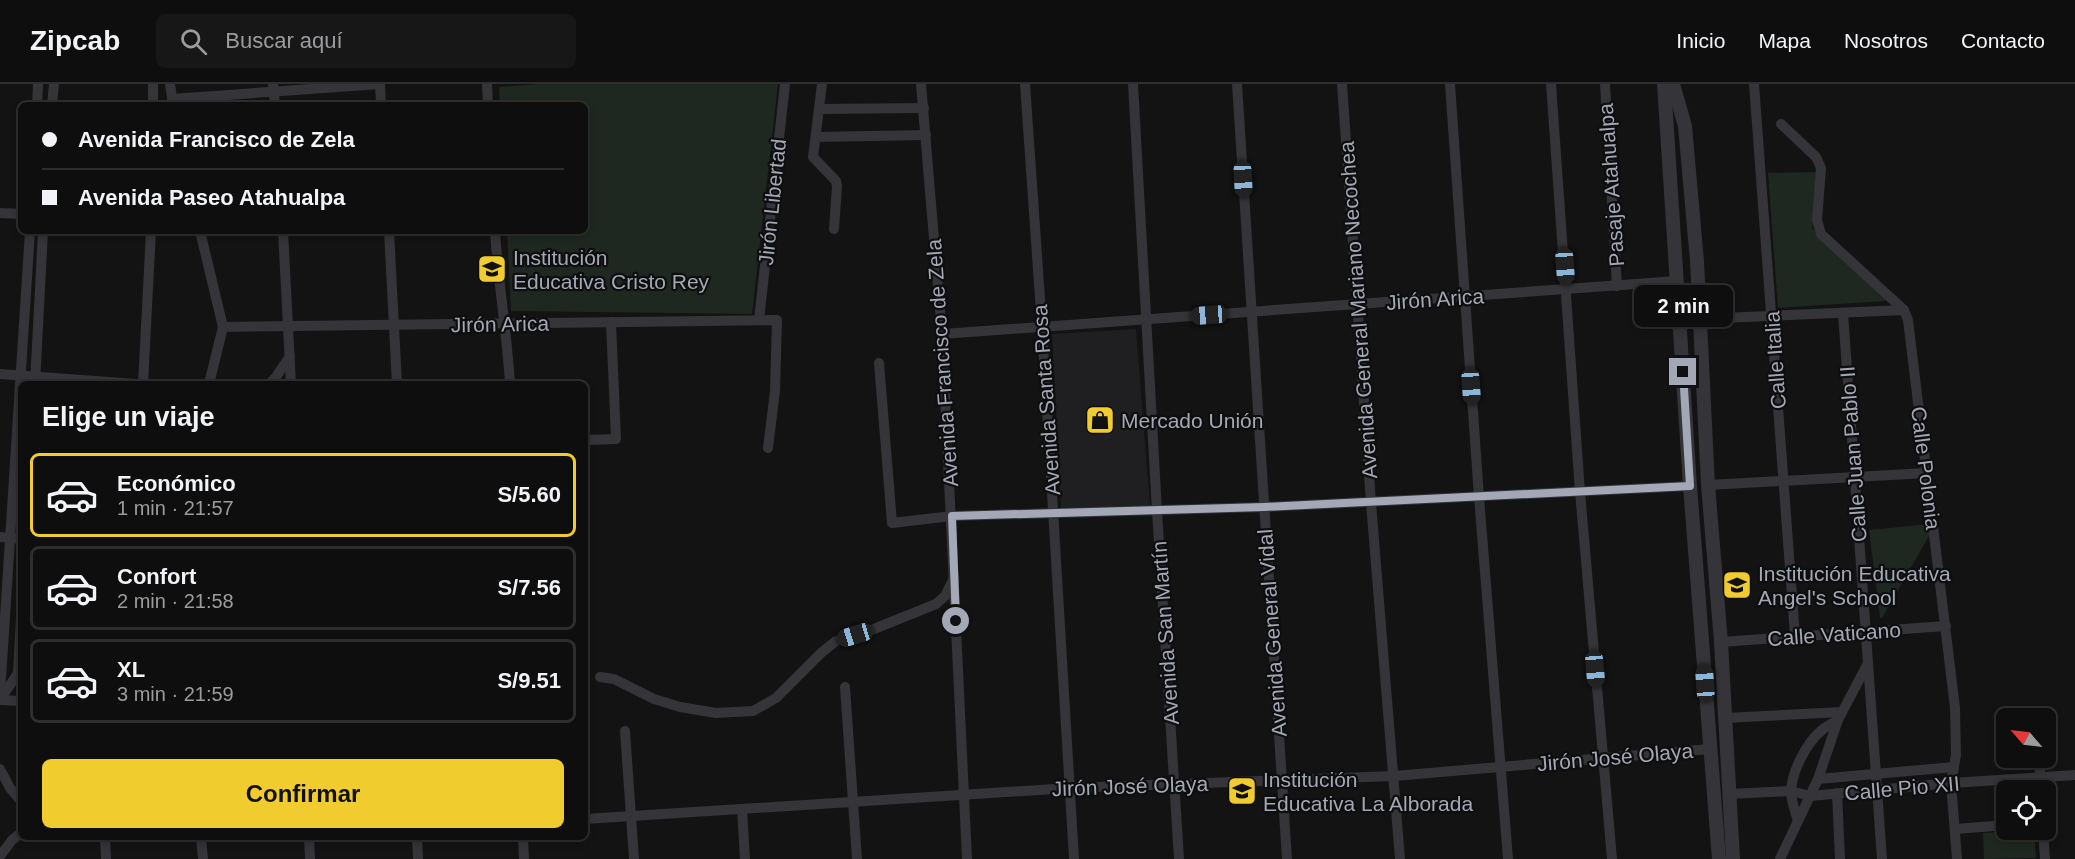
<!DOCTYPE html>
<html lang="es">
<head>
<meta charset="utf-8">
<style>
  body { margin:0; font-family:Arial,sans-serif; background:#171718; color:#f1f3f6; height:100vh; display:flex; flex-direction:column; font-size:22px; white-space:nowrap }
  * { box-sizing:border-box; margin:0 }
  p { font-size:20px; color:#9b9c9e }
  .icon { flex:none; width:33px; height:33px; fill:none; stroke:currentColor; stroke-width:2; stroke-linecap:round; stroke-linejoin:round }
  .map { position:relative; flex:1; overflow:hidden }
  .sheet { position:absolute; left:18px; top:297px; width:570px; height:459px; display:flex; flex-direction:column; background:#0e0e0f; border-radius:9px; box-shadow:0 3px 9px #0003,0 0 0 2px #2e2e2f }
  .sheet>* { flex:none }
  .hud { position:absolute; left:18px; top:18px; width:570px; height:132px; border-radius:9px; box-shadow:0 3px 9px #0003,0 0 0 2px #2e2e2f; display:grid; align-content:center; height:132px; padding:0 24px; background:#0e0e0f }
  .needle { width:39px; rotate:298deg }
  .tools { position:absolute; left:1996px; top:624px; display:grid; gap:12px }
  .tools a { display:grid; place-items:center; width:60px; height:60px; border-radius:9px; background:#0e0e0f; box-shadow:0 3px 9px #0003,0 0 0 2px #2e2e2f; font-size:30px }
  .end { position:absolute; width:27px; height:27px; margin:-14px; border:8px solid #a4a7b5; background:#111; box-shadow:0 0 0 3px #111 }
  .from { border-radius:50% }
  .bubble { position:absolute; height:42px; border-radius:9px; background:#0e0e0f; box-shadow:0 3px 9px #0003,0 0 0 2px #2e2e2f; font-size:20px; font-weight:700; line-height:42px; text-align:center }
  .car { position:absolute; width:18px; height:36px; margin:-18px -9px; border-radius:8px; box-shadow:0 0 4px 2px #0007; background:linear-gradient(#222 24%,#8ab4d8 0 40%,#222 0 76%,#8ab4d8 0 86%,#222 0) }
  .hud b { display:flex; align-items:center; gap:21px; height:57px; font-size:22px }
  .hud b+b { border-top:2px solid #2e2e2f }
  .hud i { width:15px; height:15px; background:#f1f3f6 }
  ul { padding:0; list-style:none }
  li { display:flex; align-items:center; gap:18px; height:84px; margin:0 12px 9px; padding:0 12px; border:3px solid #2e2e2f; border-radius:9px }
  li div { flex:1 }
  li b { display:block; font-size:22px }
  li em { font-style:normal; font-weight:700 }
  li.selected { border-color:#f1cc2e }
  li>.icon { width:54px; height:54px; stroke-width:1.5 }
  h2 { padding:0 24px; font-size:27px; line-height:72px }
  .primary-button { display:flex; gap:12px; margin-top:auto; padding:12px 24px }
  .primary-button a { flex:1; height:69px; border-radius:9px; background:#f1cc2e; color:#111; font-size:24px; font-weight:700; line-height:69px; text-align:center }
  header { display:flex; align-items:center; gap:36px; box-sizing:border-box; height:84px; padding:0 30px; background:#0e0e0f; border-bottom:2px solid #2e2e2f }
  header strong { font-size:28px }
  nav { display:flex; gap:33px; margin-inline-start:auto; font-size:21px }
  .search { width:420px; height:54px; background:#171718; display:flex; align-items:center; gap:15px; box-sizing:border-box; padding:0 21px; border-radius:9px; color:#9b9c9e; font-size:22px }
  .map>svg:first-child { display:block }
  .built { fill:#1f1f21 }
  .park { fill:#1f2721 }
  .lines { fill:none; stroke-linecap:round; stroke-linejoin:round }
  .minor { stroke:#343439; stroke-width:10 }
  .tertiary { stroke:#343439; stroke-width:14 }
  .route { stroke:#a4a7b5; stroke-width:8 }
  .labels { text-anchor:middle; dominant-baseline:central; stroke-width:4.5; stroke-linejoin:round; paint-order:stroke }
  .street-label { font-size:21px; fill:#a4a7b5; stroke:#0e0e0f }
  .poi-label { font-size:21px; fill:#a4a7b5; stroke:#0e0e0f; text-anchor:start }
</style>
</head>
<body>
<header>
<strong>Zipcab</strong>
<div class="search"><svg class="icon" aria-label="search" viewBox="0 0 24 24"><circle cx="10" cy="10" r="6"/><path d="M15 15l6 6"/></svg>Buscar aquí</div>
<nav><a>Inicio</a><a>Mapa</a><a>Nosotros</a><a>Contacto</a></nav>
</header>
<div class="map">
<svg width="2075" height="775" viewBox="0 0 2075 775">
  <rect width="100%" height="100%" fill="#131314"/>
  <path class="built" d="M1136 245 1150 422 1061 424 1052 250Z"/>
  <g class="park">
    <path d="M541 0H778L752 230 511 227 507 147H585V21H500L499 3Z"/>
    <path d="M1819 88 1812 144 1885 214V217L1778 224 1768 89Z"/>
    <path d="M1930 440 1929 452 1882 534 1880 533 1869 446Z"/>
    <path d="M2034 746 2036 774 1984 775 1983 749Z"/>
  </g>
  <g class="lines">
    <g class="minor">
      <path d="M170 0 173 20"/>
      <path d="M273 0 275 21"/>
      <path d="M380 0 381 21"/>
      <path d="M487 0 488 21"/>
      <path d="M822 0 813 73 836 97 837 102 834 145"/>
      <path d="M921 0 942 250 967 775"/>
      <path d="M1025 0 1042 243 1074 775"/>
      <path d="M1133 0 1157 427 1179 775"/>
      <path d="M1237 0 1287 775"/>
      <path d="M1342 0 1371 419 1400 775"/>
      <path d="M1450 0 1479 413 1508 775"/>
      <path d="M1551 0 1580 408 1612 775"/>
      <path d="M1605 0 1617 202"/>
      <path d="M1754 0 1795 552"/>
      <path d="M172 15 380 0"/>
      <path d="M37 21 38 0"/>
      <path d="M52 21 54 0"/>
      <path d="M153 21V0"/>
      <path d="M819 25 924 24"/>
      <path d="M1781 40 1816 73 1821 84 1817 136 1821 150 1904 226 1908 236 1955 624 1956 671 1951 699 1957 775"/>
      <path d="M816 53 926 51"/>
      <path d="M0 129 21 130"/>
      <path d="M200 147 223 243 209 300"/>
      <path d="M283 147 291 300"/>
      <path d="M389 147 397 300"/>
      <path d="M495 147C498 198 507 249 510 300"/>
      <path d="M1843 229 1882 775"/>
      <path d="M1700 235 1904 226"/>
      <path d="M759 236 785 0"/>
      <path d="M223 243 777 236 775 307 768 364"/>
      <path d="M942 250 1677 197"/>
      <path d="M879 279 892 439 952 432 1264 423 1690 402"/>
      <path d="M0 290 136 300"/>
      <path d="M35 300 43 147"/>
      <path d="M143 300 151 147"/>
      <path d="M269 300 276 293 290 272"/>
      <path d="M585 356 616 355 611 238"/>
      <path d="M1708 401 1927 389"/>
      <path d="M0 453 21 455"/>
      <path d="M1721 558 1946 542"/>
      <path d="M600 593 614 595 654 615 680 623 716 629 753 627 776 614 821 569 836 557 869 547 936 520 945 512 954 494"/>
      <path d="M845 603 857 775"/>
      <path d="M0 610 30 147"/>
      <path d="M0 616 18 589 21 533"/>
      <path d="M0 616 21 617"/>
      <path d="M1725 634 1842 628"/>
      <path d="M625 647 634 775"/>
      <path d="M2039 674 2041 706"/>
      <path d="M0 685 10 704 21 717"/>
      <path d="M1818 695 1954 683"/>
      <path d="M1837 709 1840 775"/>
      <path d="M1729 710 1791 707 1810 712 1951 699 2075 691"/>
      <path d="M742 725 745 775"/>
      <path d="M585 735 1070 704 1394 692 1710 665"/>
      <path d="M1798 737C1795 728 1792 719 1791 709 1791 689 1806 659 1822 646 1827 642 1833 639 1838 636"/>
      <path d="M1955 745 2007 741"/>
      <path d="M2043 746 2045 775"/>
      <path d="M105 753 106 775"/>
      <path d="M201 753 203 775"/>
      <path d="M309 753 310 775"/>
      <path d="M417 753 418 775"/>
      <path d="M523 753 524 775"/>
      <path d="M0 772 12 756 21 749"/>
      <path d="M1780 775 1818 695 1838 636 1868 579"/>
    </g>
    <g class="tertiary">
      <path d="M1664 0 1690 402 1719 775"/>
      <path d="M1673 0 1685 42 1697 177 1708 401 1721 558 1733 775"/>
    </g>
  </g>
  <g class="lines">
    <path class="route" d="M956 537 952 432 1264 423 1690 402 1683 288"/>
  </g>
  <defs>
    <g id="school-square" transform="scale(1.5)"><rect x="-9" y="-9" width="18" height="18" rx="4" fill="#f1cc2e" stroke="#0e0e0f"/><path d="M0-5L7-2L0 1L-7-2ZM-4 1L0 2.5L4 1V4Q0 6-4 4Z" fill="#111"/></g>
    <g id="shop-square" transform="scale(1.5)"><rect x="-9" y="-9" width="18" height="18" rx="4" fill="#f1cc2e" stroke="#0e0e0f"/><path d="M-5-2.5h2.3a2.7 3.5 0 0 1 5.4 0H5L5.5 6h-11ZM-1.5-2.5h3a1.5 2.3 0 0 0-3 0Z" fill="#111"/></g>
  </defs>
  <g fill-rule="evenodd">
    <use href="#school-square" x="492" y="185"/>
    <use href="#shop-square" x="1100" y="336"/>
    <use href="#school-square" x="1737" y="501"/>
    <use href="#school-square" x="1242" y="707"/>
  </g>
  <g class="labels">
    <g class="street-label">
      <text transform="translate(1611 101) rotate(-94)">Pasaje Atahualpa</text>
      <text transform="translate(772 118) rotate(-84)">Jirón Libertad</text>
      <text transform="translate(1435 215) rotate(-4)">Jirón Arica</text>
      <text transform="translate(1358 226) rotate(-94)">Avenida General Mariano Necochea</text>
      <text transform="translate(500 240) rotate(-1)">Jirón Arica</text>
      <text transform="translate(1775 276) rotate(-94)">Calle Italia</text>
      <text transform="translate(942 279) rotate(-94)">Avenida Francisco de Zela</text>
      <text transform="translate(1046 316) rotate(-94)">Avenida Santa Rosa</text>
      <text transform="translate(1853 370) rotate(-94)">Calle Juan Pablo II</text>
      <text transform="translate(1926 384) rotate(83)">Calle Polonia</text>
      <text transform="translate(1165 549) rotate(-94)">Avenida San Martín</text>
      <text transform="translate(1272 549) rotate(-94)">Avenida General Vidal</text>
      <text transform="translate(1834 550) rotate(-4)">Calle Vaticano</text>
      <text transform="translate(1615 673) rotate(-5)">Jirón José Olaya</text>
      <text transform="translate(1130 702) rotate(-2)">Jirón José Olaya</text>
      <text transform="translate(1902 704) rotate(-5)">Calle Pio XII</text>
    </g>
    <g class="poi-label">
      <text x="513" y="173">Institución<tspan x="513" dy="24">Educativa Cristo Rey</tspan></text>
      <text x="1121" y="336">Mercado Unión</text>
      <text x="1758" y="489">Institución Educativa<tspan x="1758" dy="24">Angel's School</tspan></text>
      <text x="1263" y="695">Institución<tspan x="1263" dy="24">Educativa La Alborada</tspan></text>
    </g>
  </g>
</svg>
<div class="tools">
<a><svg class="needle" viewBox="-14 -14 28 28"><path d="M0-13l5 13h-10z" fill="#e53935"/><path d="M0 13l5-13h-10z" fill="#9b9c9e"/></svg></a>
<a><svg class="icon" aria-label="locate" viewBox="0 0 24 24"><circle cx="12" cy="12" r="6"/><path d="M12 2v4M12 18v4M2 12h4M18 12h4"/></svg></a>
</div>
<i class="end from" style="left:956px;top:537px"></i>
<i class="end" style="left:1683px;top:288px"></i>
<div class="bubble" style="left:1634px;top:201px;width:99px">2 min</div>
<i class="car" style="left:1243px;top:95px;rotate:177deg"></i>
<i class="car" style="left:1565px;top:182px;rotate:176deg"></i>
<i class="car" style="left:1209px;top:231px;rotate:266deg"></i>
<i class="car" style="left:1471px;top:302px;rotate:176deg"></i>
<i class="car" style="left:855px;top:551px;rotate:253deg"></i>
<i class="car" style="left:1595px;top:585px;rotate:175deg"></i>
<i class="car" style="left:1705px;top:599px;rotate:356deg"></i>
<div class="hud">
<b><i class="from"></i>Avenida Francisco de Zela</b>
<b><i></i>Avenida Paseo Atahualpa</b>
</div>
<section class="sheet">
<h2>Elige un viaje</h2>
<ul>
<li class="selected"><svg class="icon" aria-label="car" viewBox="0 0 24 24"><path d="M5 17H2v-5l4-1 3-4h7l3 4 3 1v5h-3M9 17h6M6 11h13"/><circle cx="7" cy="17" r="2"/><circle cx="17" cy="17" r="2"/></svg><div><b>Económico</b><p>1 min · 21:57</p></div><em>S/5.60</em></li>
<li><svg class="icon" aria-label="car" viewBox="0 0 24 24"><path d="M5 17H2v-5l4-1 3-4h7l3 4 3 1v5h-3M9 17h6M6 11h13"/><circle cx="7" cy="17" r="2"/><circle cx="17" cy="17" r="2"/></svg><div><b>Confort</b><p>2 min · 21:58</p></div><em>S/7.56</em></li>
<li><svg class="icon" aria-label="car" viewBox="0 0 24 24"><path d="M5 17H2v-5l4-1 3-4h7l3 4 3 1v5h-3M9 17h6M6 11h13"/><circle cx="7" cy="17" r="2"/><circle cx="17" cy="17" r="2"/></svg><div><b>XL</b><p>3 min · 21:59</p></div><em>S/9.51</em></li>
</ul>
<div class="primary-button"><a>Confirmar</a></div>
</section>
</div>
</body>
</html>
